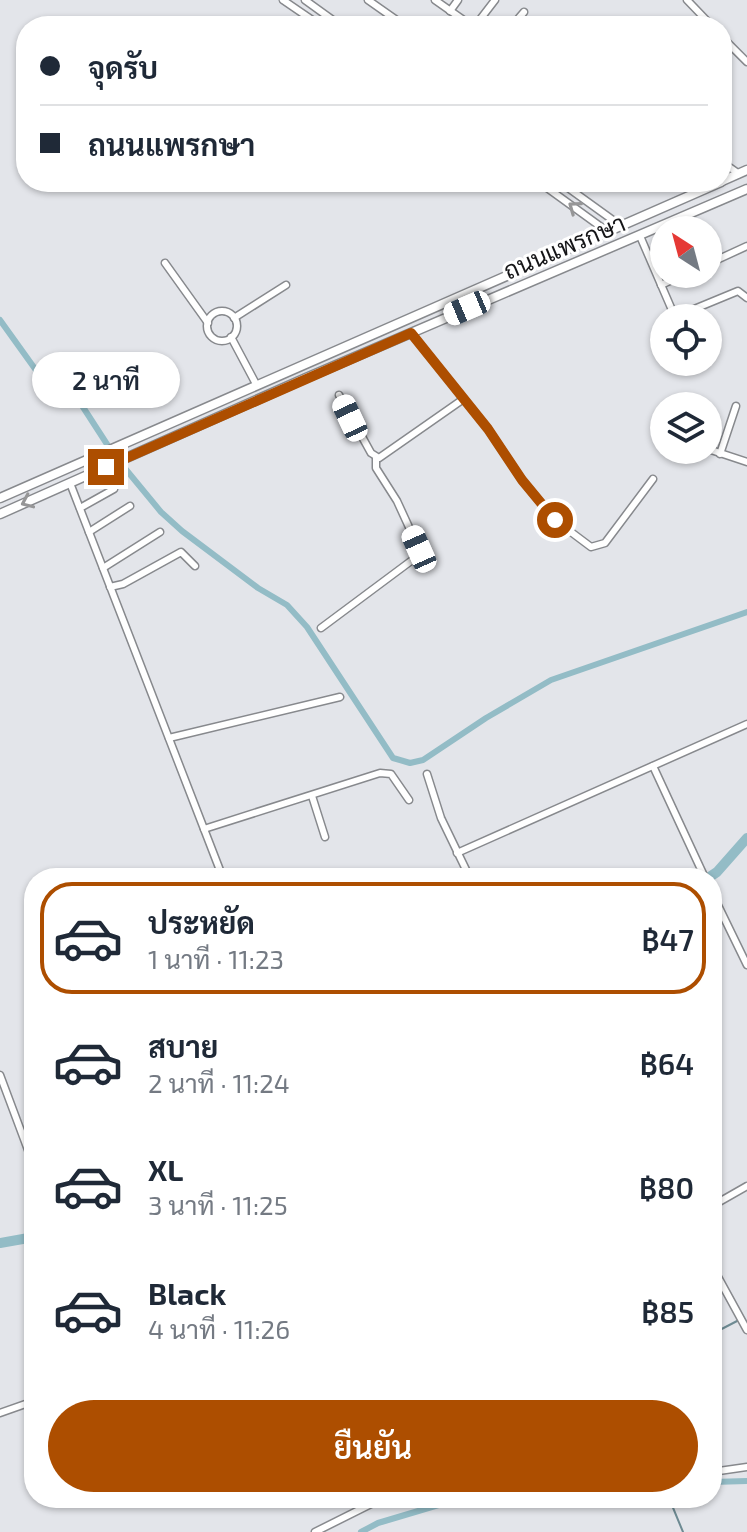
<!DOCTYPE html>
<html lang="th">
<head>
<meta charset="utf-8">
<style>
  body { margin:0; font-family:"Exo 2",Sarabun,sans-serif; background:#f2f2f3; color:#1f2937; height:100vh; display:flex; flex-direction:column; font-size:30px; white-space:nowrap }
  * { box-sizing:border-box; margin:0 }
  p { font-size:26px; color:#747a83 }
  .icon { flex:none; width:44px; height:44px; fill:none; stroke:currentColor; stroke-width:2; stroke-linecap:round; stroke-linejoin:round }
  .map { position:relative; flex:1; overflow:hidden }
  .panel { position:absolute; left:24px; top:868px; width:698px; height:640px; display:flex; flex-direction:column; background:#fff; border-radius:32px; box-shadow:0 2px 6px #0004 }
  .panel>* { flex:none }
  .banner { position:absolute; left:16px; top:16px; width:716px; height:176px; border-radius:32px; box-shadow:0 2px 6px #0004; display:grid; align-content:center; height:176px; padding:0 24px; background:#fff }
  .needle { width:52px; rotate:324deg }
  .fabs { position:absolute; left:650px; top:216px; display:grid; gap:16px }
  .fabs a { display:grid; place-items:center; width:72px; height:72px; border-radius:50%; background:#fff; box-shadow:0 2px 6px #0004; font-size:40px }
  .end { position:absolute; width:36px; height:36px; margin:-18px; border:10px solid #ad4e00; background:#fff; box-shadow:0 0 0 4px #fff }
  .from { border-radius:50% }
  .bubble { position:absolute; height:56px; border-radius:28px; background:#fff; box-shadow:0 2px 6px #0004; font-size:26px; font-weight:600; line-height:56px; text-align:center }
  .car { position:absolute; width:24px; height:48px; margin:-24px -12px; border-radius:10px; box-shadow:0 0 6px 2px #0007; background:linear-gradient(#fff 24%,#345 0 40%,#fff 0 76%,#345 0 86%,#fff 0) }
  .banner b { display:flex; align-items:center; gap:28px; height:76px; font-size:30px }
  .banner b+b { border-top:2px solid #e0e1e3 }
  .banner i { width:20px; height:20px; background:#1f2937 }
  ul { padding:14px 0 0; list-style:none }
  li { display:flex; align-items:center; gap:24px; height:112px; margin:0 16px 12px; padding:0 8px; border:4px solid transparent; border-radius:32px }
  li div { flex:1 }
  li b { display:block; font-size:30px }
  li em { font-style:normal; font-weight:600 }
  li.on { border-color:#ad4e00 }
  li>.icon { width:72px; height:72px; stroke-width:1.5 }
  .primary-button { display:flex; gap:16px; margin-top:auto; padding:16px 24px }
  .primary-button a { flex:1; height:92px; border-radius:48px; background:#ad4e00; color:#fff; font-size:32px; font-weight:600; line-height:92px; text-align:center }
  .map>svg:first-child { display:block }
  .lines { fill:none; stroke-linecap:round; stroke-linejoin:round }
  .stream { stroke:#6d8a92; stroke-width:2 }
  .canal { stroke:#93bcc6; stroke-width:6 }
  .river { stroke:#93bcc6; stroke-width:10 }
  .minor-casing { stroke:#87898d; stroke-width:9 }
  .major-casing { stroke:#87898d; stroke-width:11 }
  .minor { stroke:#fff; stroke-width:6 }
  .major { stroke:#fff; stroke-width:8 }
  .oneway { stroke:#969697 }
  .route { stroke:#ad4e00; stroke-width:10 }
  .labels { text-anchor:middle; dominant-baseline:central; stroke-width:6; stroke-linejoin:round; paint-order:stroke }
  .street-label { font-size:24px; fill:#151517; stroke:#fff }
</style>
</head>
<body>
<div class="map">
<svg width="747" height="1532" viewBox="0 0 747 1532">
  <rect width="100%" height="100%" fill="#e3e5ea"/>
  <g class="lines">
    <g class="stream">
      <path d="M712 1334 739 1320"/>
      <path d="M669 1498 683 1532"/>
    </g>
    <g class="canal">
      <path d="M0 320 38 373 81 404 114 455 161 512 182 531 258 588 287 605 307 627 393 758 410 763 423 760 486 718 551 680 747 612"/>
      <path d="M712 1482 747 1481"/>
      <path d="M361 1532 378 1523 462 1498"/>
    </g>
    <g class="river">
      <path d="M708 878 717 872 747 838"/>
      <path d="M0 1243 34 1237"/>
    </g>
    <g class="minor-casing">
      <g id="minor">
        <path d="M283 0 321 26"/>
        <path d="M305 0 341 26"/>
        <path d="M368 0 405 26"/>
        <path d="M435 0 472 26"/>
        <path d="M687 0 712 26"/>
        <path d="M450 11 458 0"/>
        <path d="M475 26 495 0"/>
        <path d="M512 26 524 12"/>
        <path d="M722 37 747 62"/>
        <path d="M722 162 739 174"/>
        <path d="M539 182 608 232"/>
        <path d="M560 182 621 226"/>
        <path d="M640 236 675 317 738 291 747 298"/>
        <path d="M165 263 208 323"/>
        <path d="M708 264 747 246"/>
        <path d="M661 285 685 274"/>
        <circle cx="222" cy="326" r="15"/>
        <path d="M234 318 286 285"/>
        <path d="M411 333 488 429 522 480 555 520 591 547 605 543 653 479"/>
        <path d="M231 337 256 384"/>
        <path d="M339 395 371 453 379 458 462 400"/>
        <path d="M708 449 747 462"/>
        <path d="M720 454 736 406"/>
        <path d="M70 483 223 878"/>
        <path d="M80 508 114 489"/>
        <path d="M89 532 130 506"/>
        <path d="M103 568 160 532"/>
        <path d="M110 587 123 584 181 552 195 566"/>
        <path d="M321 628 419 555V549L397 501 376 468V458"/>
        <path d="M169 738 340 697"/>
        <path d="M653 766 705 878"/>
        <path d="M427 774 441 818 470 878"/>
        <path d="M312 796 325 837"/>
        <path d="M204 829 380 773 391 774 409 800"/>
        <path d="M457 853 747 724"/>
        <path d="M712 893 747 965"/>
        <path d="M0 1075 34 1166"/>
        <path d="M712 1206 747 1186"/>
        <path d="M712 1266 747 1330"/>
        <path d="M0 1413 34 1401"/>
        <path d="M712 1472 747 1467"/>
        <path d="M315 1532 383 1498"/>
      </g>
    </g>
    <g class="major-casing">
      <g id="major">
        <path d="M722 181 747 170"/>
        <path d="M0 498 721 182"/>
        <path d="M0 514 306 378 747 189"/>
      </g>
    </g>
    <use href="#minor" class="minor"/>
    <use href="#major" class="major"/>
  </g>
  <defs><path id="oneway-chevron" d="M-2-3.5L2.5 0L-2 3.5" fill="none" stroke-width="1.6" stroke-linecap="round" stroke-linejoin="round" transform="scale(2)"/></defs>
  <g class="oneway">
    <use href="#oneway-chevron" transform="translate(574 207) rotate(-144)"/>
    <use href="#oneway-chevron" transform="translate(27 502) rotate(156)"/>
  </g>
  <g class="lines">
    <path class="route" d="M106 467 411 333 488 429 522 480 555 520"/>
  </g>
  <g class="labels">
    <g class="street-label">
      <text transform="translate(564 246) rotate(-23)">ถนนแพรกษา</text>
    </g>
  </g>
</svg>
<div class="fabs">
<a><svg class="needle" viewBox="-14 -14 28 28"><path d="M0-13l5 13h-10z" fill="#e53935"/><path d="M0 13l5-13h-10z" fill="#747a83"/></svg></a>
<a><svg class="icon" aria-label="locate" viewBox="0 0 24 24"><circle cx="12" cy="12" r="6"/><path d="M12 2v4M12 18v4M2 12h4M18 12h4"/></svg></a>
<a><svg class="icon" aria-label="layers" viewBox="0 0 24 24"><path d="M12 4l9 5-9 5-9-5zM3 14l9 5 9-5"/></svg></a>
</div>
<i class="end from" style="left:555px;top:520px"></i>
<i class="end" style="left:106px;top:467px"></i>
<div class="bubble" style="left:32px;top:352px;width:148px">2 นาที</div>
<i class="car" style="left:467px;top:308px;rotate:247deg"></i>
<i class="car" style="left:350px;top:418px;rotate:335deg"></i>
<i class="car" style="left:419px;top:549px;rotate:336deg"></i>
<div class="banner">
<b><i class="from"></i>จุดรับ</b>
<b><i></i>ถนนแพรกษา</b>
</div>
<section class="panel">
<ul>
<li class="on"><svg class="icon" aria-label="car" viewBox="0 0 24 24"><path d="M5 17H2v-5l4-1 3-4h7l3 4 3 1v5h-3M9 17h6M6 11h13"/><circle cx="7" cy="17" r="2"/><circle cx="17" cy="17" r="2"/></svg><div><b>ประหยัด</b><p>1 นาที · 11:23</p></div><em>฿47</em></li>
<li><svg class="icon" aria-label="car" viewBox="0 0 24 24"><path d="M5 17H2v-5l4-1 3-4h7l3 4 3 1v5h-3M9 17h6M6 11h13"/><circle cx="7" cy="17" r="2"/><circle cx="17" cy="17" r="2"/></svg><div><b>สบาย</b><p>2 นาที · 11:24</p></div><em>฿64</em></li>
<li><svg class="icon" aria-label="car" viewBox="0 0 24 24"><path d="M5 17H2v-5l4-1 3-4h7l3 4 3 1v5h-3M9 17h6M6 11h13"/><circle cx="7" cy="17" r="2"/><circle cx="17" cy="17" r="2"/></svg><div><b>XL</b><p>3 นาที · 11:25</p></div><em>฿80</em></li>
<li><svg class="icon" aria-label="car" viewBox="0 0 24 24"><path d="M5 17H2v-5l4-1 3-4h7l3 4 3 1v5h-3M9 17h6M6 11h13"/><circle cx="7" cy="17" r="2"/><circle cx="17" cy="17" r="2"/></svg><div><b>Black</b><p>4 นาที · 11:26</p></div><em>฿85</em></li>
</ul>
<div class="primary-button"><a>ยืนยัน</a></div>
</section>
</div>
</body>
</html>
